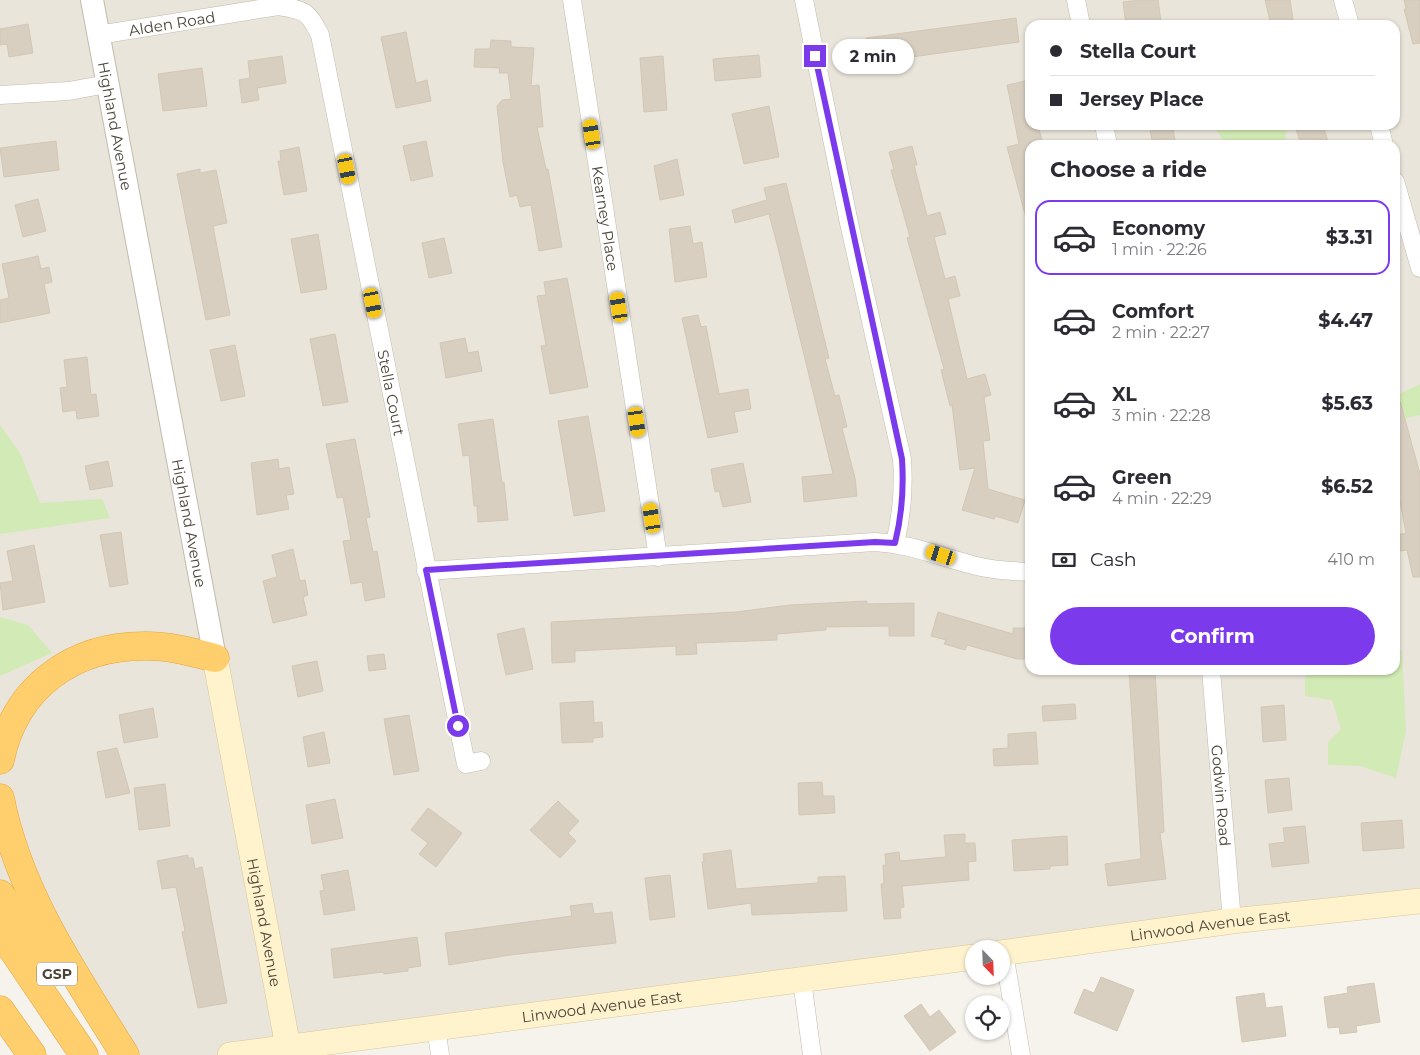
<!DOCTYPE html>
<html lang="en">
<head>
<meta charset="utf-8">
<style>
  body { margin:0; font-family:Montserrat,sans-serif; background:#f7f7f7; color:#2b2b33; height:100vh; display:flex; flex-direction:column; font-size:19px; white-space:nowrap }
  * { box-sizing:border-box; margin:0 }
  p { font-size:16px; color:#7c7c81 }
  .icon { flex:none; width:28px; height:28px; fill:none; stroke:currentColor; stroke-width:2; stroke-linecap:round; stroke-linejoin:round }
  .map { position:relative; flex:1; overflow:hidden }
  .details { position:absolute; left:1025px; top:140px; width:375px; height:535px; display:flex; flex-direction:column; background:#fff; border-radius:15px; box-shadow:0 1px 4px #0004 }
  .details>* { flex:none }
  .banner { position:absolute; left:1025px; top:20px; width:375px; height:110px; border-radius:15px; box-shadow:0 1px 4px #0004; display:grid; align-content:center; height:110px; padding:0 25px; background:#fff }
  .needle { width:32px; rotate:157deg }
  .controls { position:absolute; left:965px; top:940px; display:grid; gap:10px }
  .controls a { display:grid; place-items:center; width:45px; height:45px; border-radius:50%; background:#fff; box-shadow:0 1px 4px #0004; font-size:25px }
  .end { position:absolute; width:22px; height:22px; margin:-11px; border:6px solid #7c3aed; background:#fff; box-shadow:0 0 0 2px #fff }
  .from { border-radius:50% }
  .bubble { position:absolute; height:35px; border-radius:18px; background:#fff; box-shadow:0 1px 4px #0004; font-size:16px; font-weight:700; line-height:35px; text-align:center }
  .car { position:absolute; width:15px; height:30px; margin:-15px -8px; border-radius:6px; box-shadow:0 0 4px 1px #0007; background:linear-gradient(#f5c518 24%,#345 0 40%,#f5c518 0 76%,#345 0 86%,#f5c518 0) }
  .banner b { display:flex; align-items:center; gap:18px; height:48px; font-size:19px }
  .banner b+b { border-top:1px solid #e1e1e2 }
  .banner i { width:12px; height:12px; background:#2b2b33 }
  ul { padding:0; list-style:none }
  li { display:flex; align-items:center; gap:15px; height:75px; margin:0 10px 8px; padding:0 15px; border:2px solid transparent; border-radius:15px }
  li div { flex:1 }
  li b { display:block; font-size:19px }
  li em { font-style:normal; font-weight:700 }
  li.active { border-color:#7c3aed }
  li>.icon { width:45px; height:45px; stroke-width:1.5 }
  h2 { padding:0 25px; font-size:22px; line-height:60px }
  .pay { display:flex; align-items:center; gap:12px; height:55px; padding:0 25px; font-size:19px }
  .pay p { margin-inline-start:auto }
  .action { display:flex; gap:10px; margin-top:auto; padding:10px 25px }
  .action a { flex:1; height:58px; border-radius:30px; background:#7c3aed; color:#fff; font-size:20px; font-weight:700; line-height:58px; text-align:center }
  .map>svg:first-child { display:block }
  .residential { fill:#eae5da; fill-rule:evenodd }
  .green { fill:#d2eab5 }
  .building { fill:#d8cfc1; stroke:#d3c7b4 }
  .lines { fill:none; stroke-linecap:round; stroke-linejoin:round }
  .minor-casing { stroke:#c2bbae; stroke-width:19 }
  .tertiary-casing { stroke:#c2bbae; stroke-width:24 }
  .secondary-casing { stroke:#d6c79b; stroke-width:26 }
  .motorway-casing { stroke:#e0a43c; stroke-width:29 }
  .minor { stroke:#fff; stroke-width:18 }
  .tertiary { stroke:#fff; stroke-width:22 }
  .secondary { stroke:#fff3cd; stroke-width:25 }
  .motorway { stroke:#ffcf6e; stroke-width:28 }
  .route { stroke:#7c3aed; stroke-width:6 }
  .labels { text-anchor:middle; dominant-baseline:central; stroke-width:5; stroke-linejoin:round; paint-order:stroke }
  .shield { fill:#fff; stroke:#817c74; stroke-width:1 }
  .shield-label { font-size:14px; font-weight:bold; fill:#4b4439 }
  .street-label { font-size:15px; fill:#4b4439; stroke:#fff }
</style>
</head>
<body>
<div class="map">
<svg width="1420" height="1055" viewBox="0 0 1420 1055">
  <rect width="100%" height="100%" fill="#f6f3ec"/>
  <path class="residential" d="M0 0H1420V901L1001 949H974L230 1055H130L0 894ZM1030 25H1395V125H1030ZM1030 145H1395V670H1030Z"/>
  <g class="green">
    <path d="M1213 125H1284L1287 126 1285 145H1226Z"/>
    <path d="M1420 384V415L1395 421V396Z"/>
    <path d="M0 425 20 453 40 503 102 499 110 518 0 534Z"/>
    <path d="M0 617 28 625 52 653 0 676Z"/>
    <path d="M1395 650 1402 651 1406 731 1396 778 1360 766 1328 765V742L1341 729 1332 700 1305 696V677L1312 670H1395Z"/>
  </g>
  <g class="building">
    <path d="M1140 0H1158L1161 22 1126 25 1123 2Z"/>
    <path d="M1265 0H1290L1294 25H1271Z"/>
    <path d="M1404 0H1420V43L1413 44 1404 9H1406Z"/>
    <path d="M1016 18 1019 42 869 63 866 38Z"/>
    <path d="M28 24 33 53 9 57 7 44 0 45V29Z"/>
    <path d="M406 32 416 83 427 80 431 101 396 108 381 37Z"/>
    <path d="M491 40 511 41V47L534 48 531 86 539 85 543 127H537L546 169H548L562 247 539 251 531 205 520 207 517 195 510 197 503 162 497 106 502 100 511 99 508 73H499L500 68 474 67 475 49H490Z"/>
    <path d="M759 55 761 77 715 81 713 59Z"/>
    <path d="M282 56 286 83 257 88 259 100 242 103 239 80 250 78 248 61Z"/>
    <path d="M663 56 667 110 644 112 640 58Z"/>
    <path d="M202 68 207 106 163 111 158 74Z"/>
    <path d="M1030 80V125H1038L1043 145H1030V214H1025L1007 147 1019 144 1007 85Z"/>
    <path d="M769 106 779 157 744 164 732 114Z"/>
    <path d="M1149 125H1172L1176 145H1153Z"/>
    <path d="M1295 125H1323L1329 145H1301Z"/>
    <path d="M56 141 59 170 4 177 0 148Z"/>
    <path d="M426 141 433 176 411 181 403 146Z"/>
    <path d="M912 146 917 165H914L927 216 940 212 946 234 934 237 945 279 955 276 960 296 948 299 967 379 985 374 991 395 984 397 990 440 983 441 988 489 1025 500 1018 523 995 516 994 519 962 510 975 468 960 470 952 405 950 406 941 370 944 369 917 273 907 238 910 237 891 170H894L889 152Z"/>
    <path d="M299 147 307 191 284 195 278 161H281L280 151Z"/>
    <path d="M677 159 684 195 660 200 654 166Z"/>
    <path d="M200 169V173L216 170 227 223 213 226 230 315 206 320 177 174Z"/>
    <path d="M786 183 829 358 825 359 835 396 839 395 847 427 842 428 855 478 857 496 804 502 802 477 833 474 777 244 769 214 735 223 732 210 767 200 764 188Z"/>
    <path d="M38 199 46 231 23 237 15 205Z"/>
    <path d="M690 226 693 244 702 242 707 277 675 282 669 229Z"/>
    <path d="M318 234 327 289 301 293 291 239Z"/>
    <path d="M444 238 452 273 429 278 422 243Z"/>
    <path d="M38 256 41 269 49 267 52 282 44 284 50 313 0 323V300L9 298 2 264Z"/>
    <path d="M567 278 588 387 550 394 541 346 546 345 537 296 546 295 544 282Z"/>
    <path d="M698 315 701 327 706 326 719 394 748 389 751 409 734 412 738 432 708 438 682 318Z"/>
    <path d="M335 334 348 402 323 406 310 339Z"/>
    <path d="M465 338 468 353 478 351 482 371 446 378 440 343Z"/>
    <path d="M235 345 245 396 221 401 210 350Z"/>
    <path d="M87 357 91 395 96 394 99 416 77 419 76 410 63 412 60 388 67 387 64 360Z"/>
    <path d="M1395 401H1400L1420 474V577H1413L1407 550 1400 551 1397 535 1406 533 1395 475Z"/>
    <path d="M588 416 605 511 574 516 558 421Z"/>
    <path d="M493 419 502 483 504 482 508 520 478 522 477 506H474L469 455 463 456 458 424Z"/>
    <path d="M355 439 370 517 366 518 373 552 377 551 385 597 365 601 362 582 351 584 343 541 351 540 343 497 337 498 326 444Z"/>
    <path d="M278 459 279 469 289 467 294 494 286 495 289 509 257 515 251 463Z"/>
    <path d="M108 461 113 486 90 490 85 466Z"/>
    <path d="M743 463 751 502 723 507 719 491 715 492 711 469Z"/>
    <path d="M121 532 128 584 110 587 100 535Z"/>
    <path d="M34 545 45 602 3 610 0 583 13 581 7 551Z"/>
    <path d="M293 549 300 581 305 580 308 595 303 597 307 615 273 623 263 581 277 577 272 555Z"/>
    <path d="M867 601V604L914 603V636H889V626L826 627V630L777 634V640L696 643 697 654 676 655V646L575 651V662L552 663 551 622 736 612 790 605Z"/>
    <path d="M938 612 1013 634V628H1030V659H1017L967 645 965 650 944 644 946 640 931 636Z"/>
    <path d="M524 628 533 669 506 675 497 634Z"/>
    <path d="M384 654 386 669 369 671 367 656Z"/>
    <path d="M317 661 323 691 298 697 292 666Z"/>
    <path d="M1155 670 1164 832 1160 833 1166 879 1108 886 1105 864 1141 859 1129 671Z"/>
    <path d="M593 701 594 723 602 722 603 737 593 738V742L562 743 560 703Z"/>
    <path d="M1075 704 1076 719 1043 721 1042 706Z"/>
    <path d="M1284 705 1286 740 1263 742 1261 707Z"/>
    <path d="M153 708 158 737 124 743 119 715Z"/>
    <path d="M409 715 419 771 394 775 384 719Z"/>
    <path d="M324 732 330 763 308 767 303 737Z"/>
    <path d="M1036 732 1038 764 994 766 993 749 1008 748V734Z"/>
    <path d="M117 748 130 793 106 798 97 752Z"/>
    <path d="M1289 778 1292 810 1268 813 1265 780Z"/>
    <path d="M822 782 823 796H834L835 813 799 815 798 783Z"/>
    <path d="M165 784 170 826 139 830 134 788Z"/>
    <path d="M335 799 343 838 312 844 306 805Z"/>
    <path d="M558 801 579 821 568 833 576 841 560 858 530 830Z"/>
    <path d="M428 808 462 833 436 867 419 854 428 843 411 830Z"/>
    <path d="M1402 820 1404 848 1363 851 1361 823Z"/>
    <path d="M1305 826 1309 863 1272 867 1269 844 1285 842 1283 828Z"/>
    <path d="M965 834V843H975L976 861 968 862 969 880 902 886 904 907 900 908 901 918 884 919 881 884H884L883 865H886L885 854 899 852 900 861 946 857 944 835Z"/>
    <path d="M1067 836 1068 865 1050 866V869L1014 871 1012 840Z"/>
    <path d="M731 850 736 889 818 883V877L845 876 847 911 752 915 751 903 708 909 702 862H704L703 854Z"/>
    <path d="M188 855V858H193L195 869 202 867 227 1003 198 1008 182 932 185 931 176 887 162 889 157 861Z"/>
    <path d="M348 870 355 910 324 915 320 891 324 890 321 875Z"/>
    <path d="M670 875 675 917 650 920 645 878Z"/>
    <path d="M592 903 594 914 612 912 616 943 510 955 449 965 445 933 572 916 570 906Z"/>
    <path d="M417 937 421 966 408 968V971L384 974 383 972 334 978 331 949Z"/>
    <path d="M1101 977 1134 990 1117 1031 1074 1013 1084 989 1094 993Z"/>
    <path d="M1374 983 1380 1022 1356 1026 1357 1032 1340 1034 1339 1027 1328 1028 1324 997 1348 993 1347 987Z"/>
    <path d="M1264 993 1266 1008 1282 1006 1286 1036 1242 1042 1236 997Z"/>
    <path d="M921 1004 930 1017 939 1010 956 1032 930 1051 904 1016Z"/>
  </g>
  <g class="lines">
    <g class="minor-casing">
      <g id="minor">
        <path id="s1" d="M572 0 658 557"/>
        <path d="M804 0 849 223 902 459C904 489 902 515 895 543"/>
        <path d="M1076 0 1081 25"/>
        <path d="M1343 0 1350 25"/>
        <path id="s2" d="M98 35 278 6C304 10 308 10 320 35L466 764 481 761"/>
        <path d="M0 95 69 91 107 84"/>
        <path d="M1104 125 1108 145"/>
        <path d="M1379 125 1384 145"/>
        <path d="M1395 181 1420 268"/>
        <path d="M426 571 875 542C910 544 935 555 969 564 989 570 1009 571 1030 572"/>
        <path id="s3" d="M1211 670 1232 921"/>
        <path d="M1004 953 1021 1055"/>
        <path d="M802 980 812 1055"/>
        <path d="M436 1027 440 1055"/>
      </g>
    </g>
    <g class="tertiary-casing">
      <g id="tertiary">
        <path id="s4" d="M92 0 215 658"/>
      </g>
    </g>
    <g class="secondary-casing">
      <g id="secondary">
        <path id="s5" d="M215 658 288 1047"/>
        <path id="s6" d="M1001 953 1232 921 1420 901"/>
        <path id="s7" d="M230 1055 974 957"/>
      </g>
    </g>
    <g class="motorway-casing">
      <g id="motorway">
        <path d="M0 760C15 687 73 645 147 646 170 646 192 652 215 658"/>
        <path d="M0 798C19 894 74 973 125 1055"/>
        <path d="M0 894 48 961"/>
        <path d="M0 931 84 1055"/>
        <path d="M0 1010 32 1055"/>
      </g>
    </g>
    <use href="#minor" class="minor"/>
    <use href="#tertiary" class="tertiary"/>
    <use href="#secondary" class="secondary"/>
    <use href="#motorway" class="motorway"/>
  </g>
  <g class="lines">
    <path class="route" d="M458 726 426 570 875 542 895 543C902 515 904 489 902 459L815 56"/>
  </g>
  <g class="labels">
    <rect class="shield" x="37" y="962.5" width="40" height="23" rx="4"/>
    <g class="shield-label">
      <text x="57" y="974">GSP</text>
    </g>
    <g class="street-label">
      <text stroke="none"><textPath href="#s2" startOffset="75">Alden Road</textPath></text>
      <text stroke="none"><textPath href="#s4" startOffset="128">Highland Avenue</textPath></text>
      <text stroke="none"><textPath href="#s1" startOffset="221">Kearney Place</textPath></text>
      <text stroke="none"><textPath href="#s2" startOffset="602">Stella Court</textPath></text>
      <text stroke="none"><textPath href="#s4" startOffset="532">Highland Avenue</textPath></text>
      <text stroke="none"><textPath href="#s3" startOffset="126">Godwin Road</textPath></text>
      <text stroke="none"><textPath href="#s5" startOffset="269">Highland Avenue</textPath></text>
      <text stroke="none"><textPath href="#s6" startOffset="211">Linwood Avenue East</textPath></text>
      <text stroke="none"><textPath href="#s7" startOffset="375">Linwood Avenue East</textPath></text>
    </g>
  </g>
</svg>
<div class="controls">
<a><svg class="needle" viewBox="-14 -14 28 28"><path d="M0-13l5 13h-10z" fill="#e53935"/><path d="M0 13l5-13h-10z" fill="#7c7c81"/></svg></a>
<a><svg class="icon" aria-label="locate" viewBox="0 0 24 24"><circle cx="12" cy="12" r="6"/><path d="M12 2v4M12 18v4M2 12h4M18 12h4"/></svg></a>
</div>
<i class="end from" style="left:458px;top:726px"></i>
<i class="end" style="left:815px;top:56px"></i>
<div class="bubble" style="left:832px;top:39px;width:82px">2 min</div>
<i class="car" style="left:592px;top:134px;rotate:351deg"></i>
<i class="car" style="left:347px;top:169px;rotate:169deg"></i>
<i class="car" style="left:373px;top:303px;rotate:169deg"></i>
<i class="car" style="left:619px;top:307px;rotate:351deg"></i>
<i class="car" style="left:637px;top:422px;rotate:172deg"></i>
<i class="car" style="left:652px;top:518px;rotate:351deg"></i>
<i class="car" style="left:941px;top:555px;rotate:288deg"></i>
<div class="banner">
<b><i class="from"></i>Stella Court</b>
<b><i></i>Jersey Place</b>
</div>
<section class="details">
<h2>Choose a ride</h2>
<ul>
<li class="active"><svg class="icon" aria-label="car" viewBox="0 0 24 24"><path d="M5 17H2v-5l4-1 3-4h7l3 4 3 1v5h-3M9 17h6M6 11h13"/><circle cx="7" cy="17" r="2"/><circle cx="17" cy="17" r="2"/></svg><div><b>Economy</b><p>1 min · 22:26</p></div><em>$3.31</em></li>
<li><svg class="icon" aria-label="car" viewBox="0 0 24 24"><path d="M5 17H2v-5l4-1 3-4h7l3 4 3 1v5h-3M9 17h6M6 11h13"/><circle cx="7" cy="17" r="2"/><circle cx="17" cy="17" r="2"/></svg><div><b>Comfort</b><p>2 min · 22:27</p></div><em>$4.47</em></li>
<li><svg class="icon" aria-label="car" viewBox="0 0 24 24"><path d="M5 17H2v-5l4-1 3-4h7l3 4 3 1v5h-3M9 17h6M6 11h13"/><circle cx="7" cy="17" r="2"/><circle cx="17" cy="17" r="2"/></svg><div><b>XL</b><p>3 min · 22:28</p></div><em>$5.63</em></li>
<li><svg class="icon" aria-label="car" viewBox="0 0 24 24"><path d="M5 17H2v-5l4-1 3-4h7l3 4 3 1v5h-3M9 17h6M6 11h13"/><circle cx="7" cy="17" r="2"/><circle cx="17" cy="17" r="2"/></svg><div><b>Green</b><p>4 min · 22:29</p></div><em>$6.52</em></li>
</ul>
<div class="pay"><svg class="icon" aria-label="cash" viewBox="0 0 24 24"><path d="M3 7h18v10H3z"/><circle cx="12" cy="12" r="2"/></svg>Cash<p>410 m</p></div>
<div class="action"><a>Confirm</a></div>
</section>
</div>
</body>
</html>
